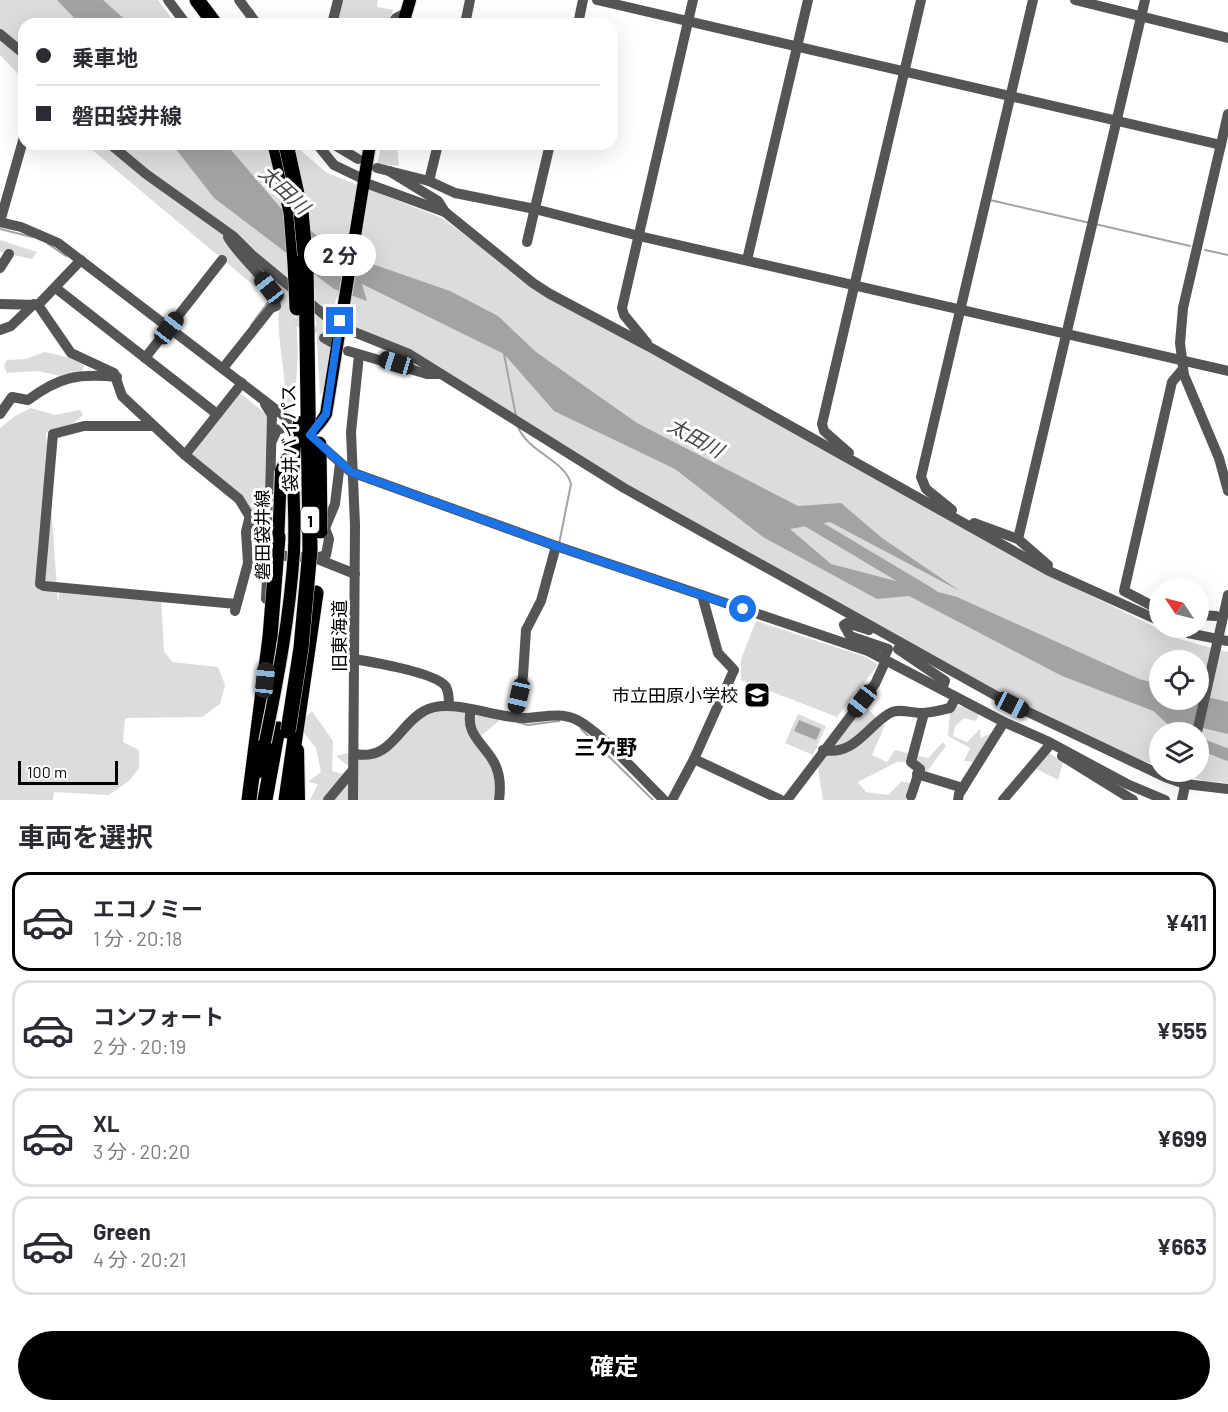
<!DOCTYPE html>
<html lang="ja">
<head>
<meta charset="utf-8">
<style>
  body { margin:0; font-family:Barlow,"Noto Sans JP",sans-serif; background:#f7f7f7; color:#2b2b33; height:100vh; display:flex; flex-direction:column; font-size:22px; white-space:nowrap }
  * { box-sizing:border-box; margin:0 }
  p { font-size:20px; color:#7c7c81 }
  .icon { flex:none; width:33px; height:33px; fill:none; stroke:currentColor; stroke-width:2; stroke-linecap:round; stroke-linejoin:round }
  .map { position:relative; height:800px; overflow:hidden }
  .sheet { display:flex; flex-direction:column; background:#fff; flex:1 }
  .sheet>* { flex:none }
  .banner { position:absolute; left:18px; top:18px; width:600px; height:132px; border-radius:18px; box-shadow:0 6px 24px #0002; display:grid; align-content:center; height:132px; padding:0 18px; background:#fff }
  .needle { width:39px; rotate:305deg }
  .tools { position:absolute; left:1149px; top:578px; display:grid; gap:12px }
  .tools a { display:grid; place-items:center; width:60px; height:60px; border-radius:50%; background:#fff; box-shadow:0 6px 24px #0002; font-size:30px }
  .scale { position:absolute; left:18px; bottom:15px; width:100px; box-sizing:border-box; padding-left:6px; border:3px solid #000; border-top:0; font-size:16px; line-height:21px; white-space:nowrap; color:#000; -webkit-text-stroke:4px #fff; paint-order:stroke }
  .end { position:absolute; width:27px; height:27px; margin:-14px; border:8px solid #1a73e8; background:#fff; box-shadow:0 0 0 3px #fff }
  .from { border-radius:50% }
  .bubble { position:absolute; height:42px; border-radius:21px; background:#fff; box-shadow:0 6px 24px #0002; font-size:20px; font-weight:700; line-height:42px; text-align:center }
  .car { position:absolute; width:18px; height:36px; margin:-18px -9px; border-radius:8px; box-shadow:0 0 4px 2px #0007; background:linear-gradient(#222 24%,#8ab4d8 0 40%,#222 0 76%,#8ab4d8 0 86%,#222 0) }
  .banner b { display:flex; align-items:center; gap:21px; height:57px; font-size:22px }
  .banner b+b { border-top:2px solid #e1e1e2 }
  .banner i { width:15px; height:15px; background:#2b2b33 }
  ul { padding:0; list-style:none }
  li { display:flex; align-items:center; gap:18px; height:99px; margin:0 12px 9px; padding:0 6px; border:3px solid #e1e1e2; border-radius:18px }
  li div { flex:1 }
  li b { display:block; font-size:22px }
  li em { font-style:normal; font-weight:700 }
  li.current { border-color:#000 }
  li>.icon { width:54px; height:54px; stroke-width:1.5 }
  h2 { padding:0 18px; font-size:27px; line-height:72px }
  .action { display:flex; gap:12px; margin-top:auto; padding:12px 18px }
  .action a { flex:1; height:69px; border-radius:36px; background:#000; color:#fff; font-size:24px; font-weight:700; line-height:69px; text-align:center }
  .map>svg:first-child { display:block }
  .green { fill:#dcdcdc; fill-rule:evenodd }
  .water { fill:#a3a3a3 }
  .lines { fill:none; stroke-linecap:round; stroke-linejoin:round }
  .stream { stroke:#a3a3a3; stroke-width:2 }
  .river { stroke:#a3a3a3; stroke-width:12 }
  .minor-tunnel { stroke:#d9d9d9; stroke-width:10; stroke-dasharray:10 5; stroke-linecap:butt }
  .major-casing { stroke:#dbdbdb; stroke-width:14 }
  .highway-casing { stroke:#dbdbdb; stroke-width:16 }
  .minor { stroke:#555; stroke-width:10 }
  .major { stroke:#000; stroke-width:12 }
  .highway { stroke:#000; stroke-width:15 }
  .major-bridge-casing { stroke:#dbdbdb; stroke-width:14; stroke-linecap:butt }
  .highway-bridge-casing { stroke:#dbdbdb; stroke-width:16; stroke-linecap:butt }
  .major-bridge { stroke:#000; stroke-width:12 }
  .highway-bridge { stroke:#000; stroke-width:15 }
  .route { stroke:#1a73e8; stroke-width:8 }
  .labels { text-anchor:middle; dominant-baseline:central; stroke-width:6; stroke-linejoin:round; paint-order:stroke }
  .shield { fill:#fff; stroke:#4c4c4c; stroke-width:1.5 }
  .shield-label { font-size:16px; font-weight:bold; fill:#000 }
  .street-label { font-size:18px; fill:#000; stroke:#fff }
  .poi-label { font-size:18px; fill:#000; stroke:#fff; text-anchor:end }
  .water-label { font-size:20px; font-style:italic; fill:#444; stroke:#fff }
  .quarter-label { font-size:21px; font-weight:bold; fill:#000; stroke:#fff }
</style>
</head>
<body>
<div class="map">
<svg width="1228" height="800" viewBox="0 0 1228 800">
  <rect width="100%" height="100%" fill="#fff"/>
  <g class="green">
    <path d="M0 0H158L176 24H24V80L0 55Z"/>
    <path d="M343 0H378L377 7 393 10 388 24H336Z"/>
    <path d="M85 144H293L327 173 442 218 541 291 1077 589 1182 640 1228 652V783L1204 781 1175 771H1198V732H1160L1159 766 1102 747 1012 705 754 560 409 354 348 326 350 306 336 297 326 383 320 396 314 284 288 289C302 319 299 379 291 411L285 405C287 365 272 331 282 291L264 294ZM1160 660H1198V699H1160Z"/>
    <path d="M382 144H397L399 166 377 164Z"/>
    <path d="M0 240 37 252 32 259 0 252Z"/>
    <path d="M45 352 70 358 84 365 82 373 70 378 38 371 7 373 4 366 7 360 26 359Z"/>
    <path d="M239 392 267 415 264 515H255L192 455Z"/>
    <path d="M31 408 55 415 80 410 83 415 74 423 46 433 58 603 60 587 161 597 164 651 172 662 218 667 225 685 220 704 202 717 125 718 123 742 139 750V768L130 780 109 795 54 792 53 800H0V428L15 416Z"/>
    <path d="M756 621 866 657 878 665 837 717 741 680V659Z"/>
    <path d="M862 703 880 721 878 723 885 725 872 755 887 762 895 750 928 758 943 742 946 746 925 774 911 762H897L858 782 866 792 888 795 902 781 914 784 913 800H823L818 768Z"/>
    <path d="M953 705 981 710 976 721 964 718 955 726 953 736 967 742 980 729 981 738 991 733 977 762 964 761 970 748 948 736 950 712Z"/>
    <path d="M435 707 500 720 476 740 494 764 499 800H310L318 784 308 782 321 772 316 748 303 732 306 717 312 711 333 741 332 771 342 774 352 769 336 756 347 753 364 756Z"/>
    <path d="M798 714 826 726 813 755 785 743Z"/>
    <path d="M1049 753 1063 762 1058 780 1035 768Z"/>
  </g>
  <g class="water">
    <path d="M57 0H103L130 24H80Z"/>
    <path d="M172 144H226L327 262 375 265 450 291 498 316 536 352 637 423 798 506 841 503 882 538 960 591 830 522 790 529 831 564 957 597 1139 679 1159 684 1160 699H1198L1199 695 1228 702V734L1190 725 1062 676 909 596 877 599 763 537 675 469 554 411 504 354 362 284 367 301 334 289 214 198Z"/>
    <path d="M799 720 821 729 816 740 794 731Z"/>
  </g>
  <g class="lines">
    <g class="stream">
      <path d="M990 200 1090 223"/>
      <path d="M1095 224 1190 246"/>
      <path d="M0 229 32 237"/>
      <path d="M48 244 66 256"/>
      <path d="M1205 250 1228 255"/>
      <path d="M251 325 269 301"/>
      <path d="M504 354 516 416"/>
      <path d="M518 427C529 453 565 460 571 484L559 544"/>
      <path d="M517 722 528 725 559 721"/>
      <path d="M581 729 653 800"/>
    </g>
    <g class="river">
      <path d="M301 231 357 272"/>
      <path d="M803 518 932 595"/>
      <path d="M1159 708 1185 732"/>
      <path d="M1198 743 1228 755"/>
    </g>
    <path class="minor-tunnel" d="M295 319 324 338"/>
    <g class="major-casing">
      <g id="major">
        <path d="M403 24 410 0"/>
        <path d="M281 471C290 445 314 436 326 414L370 144"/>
        <path d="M298 750 299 800"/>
        <path d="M259 772 265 742"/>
      </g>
    </g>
    <g class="highway-casing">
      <g id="highway">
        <path d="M197 0 215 24"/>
        <path d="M275 144 291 212 295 263"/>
        <path d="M249 800 270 637"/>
        <path d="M265 800 278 729"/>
        <path d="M286 800 316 593"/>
      </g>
    </g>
    <g class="minor">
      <path d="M168 0 186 24"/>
      <path d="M239 0 257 24"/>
      <path d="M597 0 1221 145"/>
      <path d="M1075 0 1228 38"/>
      <path d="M332 24 338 0"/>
      <path d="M392 24 396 18 406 13"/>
      <path d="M465 24 470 0"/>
      <path d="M578 24 583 0"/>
      <path d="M0 34 24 54"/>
      <path d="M1228 114 1183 308 1180 343 1184 375 1219 458 1228 491"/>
      <path d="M110 144 146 174 233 236 252 255 328 318 340 321"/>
      <path d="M317 144 334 165 363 179"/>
      <path d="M333 144 358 159"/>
      <path d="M377 168 429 181 455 193 535 209 639 236 1228 371"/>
      <path d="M389 171 438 201 445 212 533 283 550 294 648 346 1049 571 1160 621"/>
      <path d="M429 181 438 144"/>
      <path d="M363 182 445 212"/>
      <path d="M0 222 21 227 58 243 304 431"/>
      <path d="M0 222 24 137"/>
      <path d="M527 242 550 144"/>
      <path d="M747 260 808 0"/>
      <path d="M0 268 9 254"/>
      <path d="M57 289 217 414"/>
      <path d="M0 304 38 305 71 353 114 373 122 396 185 455 239 499 253 522 269 533 266 599"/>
      <path d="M38 305 81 260"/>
      <path d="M339 326 409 354 624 488 1009 703 1165 777 1185 784 1228 789"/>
      <path d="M0 330 11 326 34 304"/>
      <path d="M324 338 331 342"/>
      <path d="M647 343 624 315 622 308 693 0"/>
      <path d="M348 351 427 374H440"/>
      <path d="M145 358 222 260"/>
      <path d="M223 368 271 308 276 306C272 280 241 260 228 237"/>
      <path d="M265 404 272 415 269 533"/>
      <path d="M0 414 12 397 28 400C59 377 78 373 117 377"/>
      <path d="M152 426H84L53 434 40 584 44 586 236 604"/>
      <path d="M272 441 277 430 295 424"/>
      <path d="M316 441 351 472 556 546 868 651 1004 722 1047 741 1127 784 1165 800"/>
      <path d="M849 453 824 431 822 424 921 0"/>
      <path d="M185 455 242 383"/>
      <path d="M952 510 926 489 921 477 1033 0"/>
      <path d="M974 523 1018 539 1048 565"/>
      <path d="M1018 539 1145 0"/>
      <path d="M272 555 315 558 355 574"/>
      <path d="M315 558 326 555 329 539 325 528 335 504 340 463"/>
      <path d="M1160 610 1124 591 1172 382 1183 369"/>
      <path d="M235 611 248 563 246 532 250 515"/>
      <path d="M1198 615 1216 616"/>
      <path d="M1174 627 1188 633 1228 641"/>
      <path d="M869 630 847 623 844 625 850 636 888 649 883 659"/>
      <path d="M898 649 945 681 942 689"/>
      <path d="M354 659C372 662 438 673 446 687 449 692 449 700 449 706"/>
      <path d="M471 710C465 732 481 742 492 759 500 771 501 786 499 800"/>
      <path d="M515 717 523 676 526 630 541 601 556 546"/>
      <path d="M1197 732 1228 595"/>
      <path d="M823 750C855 756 866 727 890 713 899 708 911 713 922 713 931 713 941 710 950 708L956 697"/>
      <path d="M354 754C392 761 398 725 424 711 431 707 439 706 446 706 472 706 497 717 523 718 541 718 560 711 577 720 602 733 642 779 664 800"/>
      <path d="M1062 756 1133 800"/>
      <path d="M694 759 781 800"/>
      <path d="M917 774 963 788"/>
      <path d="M911 796 920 769 911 762 924 713"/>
      <path d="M328 800 353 770"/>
      <path d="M353 800 355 525 351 432 359 355"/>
      <path d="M672 800 694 759 734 670 718 653 702 595"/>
      <path d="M787 800 875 684 886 660"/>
      <path d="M958 800 959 794 1004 722"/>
      <path d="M1003 800 1048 747"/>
      <path d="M1182 800 1188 771"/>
    </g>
    <use href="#major" class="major"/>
    <use href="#highway" class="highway"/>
    <g class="major-bridge-casing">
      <g id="major-bridge">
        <path d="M278 544 281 471"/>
        <path d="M265 742C278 679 290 615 294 551 296 508 289 463 299 422"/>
      </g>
    </g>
    <g class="highway-bridge-casing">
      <g id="highway-bridge">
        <path d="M286 144 301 212 306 264 310 550 301 648 288 731"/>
        <path d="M295 263 297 308"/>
        <path d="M319 444 320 531"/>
        <path d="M270 637 278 537"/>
      </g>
    </g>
    <use href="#major-bridge" class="major-bridge"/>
    <use href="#highway-bridge" class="highway-bridge"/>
  </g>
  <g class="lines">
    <path class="route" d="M340 321 326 414 310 435 351 472 556 546 743 609"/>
  </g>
  <defs>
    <g id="school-square" transform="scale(1.35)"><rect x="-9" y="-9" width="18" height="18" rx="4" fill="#000" stroke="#fff"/><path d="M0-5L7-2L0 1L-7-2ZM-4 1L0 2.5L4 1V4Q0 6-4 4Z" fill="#fff"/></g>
  </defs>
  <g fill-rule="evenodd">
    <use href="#school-square" x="757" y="695"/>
  </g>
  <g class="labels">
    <rect class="shield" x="301" y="507" width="18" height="26" rx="4.5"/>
    <g class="shield-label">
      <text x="310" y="520">1</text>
    </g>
    <g class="street-label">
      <text transform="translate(289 438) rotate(-91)">袋井バイパス</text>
      <text transform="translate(262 535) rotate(-90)">磐田袋井線</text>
      <text transform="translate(339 636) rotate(-90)">旧東海道</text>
    </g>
    <g class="poi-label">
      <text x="738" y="695">市立田原小学校</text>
    </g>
    <g class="water-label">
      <text transform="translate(285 189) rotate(43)">太田川</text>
      <text transform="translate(696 437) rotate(29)">太田川</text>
    </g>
    <g class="quarter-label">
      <text x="606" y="746">三ケ野</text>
    </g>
  </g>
</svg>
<div class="tools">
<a><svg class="needle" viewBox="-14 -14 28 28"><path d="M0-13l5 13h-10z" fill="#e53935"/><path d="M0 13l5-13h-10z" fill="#7c7c81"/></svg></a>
<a><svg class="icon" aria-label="locate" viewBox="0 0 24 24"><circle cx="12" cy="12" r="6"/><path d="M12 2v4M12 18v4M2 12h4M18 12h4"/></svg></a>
<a><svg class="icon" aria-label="layers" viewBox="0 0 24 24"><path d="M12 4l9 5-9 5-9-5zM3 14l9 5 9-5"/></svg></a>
</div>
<div class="scale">100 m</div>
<i class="end from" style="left:743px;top:609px"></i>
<i class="end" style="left:340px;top:321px"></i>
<div class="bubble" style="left:304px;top:234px;width:72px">2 分</div>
<i class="car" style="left:269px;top:288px;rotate:322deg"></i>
<i class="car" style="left:169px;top:328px;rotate:38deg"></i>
<i class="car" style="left:396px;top:363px;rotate:287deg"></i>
<i class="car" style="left:265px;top:680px;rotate:6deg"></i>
<i class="car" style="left:519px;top:696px;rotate:193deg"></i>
<i class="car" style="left:862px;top:701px;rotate:218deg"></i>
<i class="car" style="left:1012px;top:705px;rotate:117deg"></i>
<div class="banner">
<b><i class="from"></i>乗車地</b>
<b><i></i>磐田袋井線</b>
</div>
</div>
<section class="sheet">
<h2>車両を選択</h2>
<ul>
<li class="current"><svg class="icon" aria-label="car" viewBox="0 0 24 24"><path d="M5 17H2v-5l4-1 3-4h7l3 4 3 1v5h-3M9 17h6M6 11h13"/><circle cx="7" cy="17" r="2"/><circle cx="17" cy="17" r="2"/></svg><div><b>エコノミー</b><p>1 分 · 20:18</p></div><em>¥411</em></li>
<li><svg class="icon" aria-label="car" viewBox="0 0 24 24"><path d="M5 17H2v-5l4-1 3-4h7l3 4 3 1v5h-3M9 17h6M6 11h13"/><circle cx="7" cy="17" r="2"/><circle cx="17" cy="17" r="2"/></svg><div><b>コンフォート</b><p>2 分 · 20:19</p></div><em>¥555</em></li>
<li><svg class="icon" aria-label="car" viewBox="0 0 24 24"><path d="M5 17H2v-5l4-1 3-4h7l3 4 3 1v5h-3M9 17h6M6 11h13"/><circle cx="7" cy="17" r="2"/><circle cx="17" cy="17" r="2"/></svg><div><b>XL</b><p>3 分 · 20:20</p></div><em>¥699</em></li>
<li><svg class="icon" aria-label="car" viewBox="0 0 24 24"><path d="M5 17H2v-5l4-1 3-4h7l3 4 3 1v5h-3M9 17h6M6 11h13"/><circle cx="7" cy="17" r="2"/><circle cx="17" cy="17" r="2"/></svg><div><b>Green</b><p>4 分 · 20:21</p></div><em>¥663</em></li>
</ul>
<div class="action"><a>確定</a></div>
</section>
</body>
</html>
